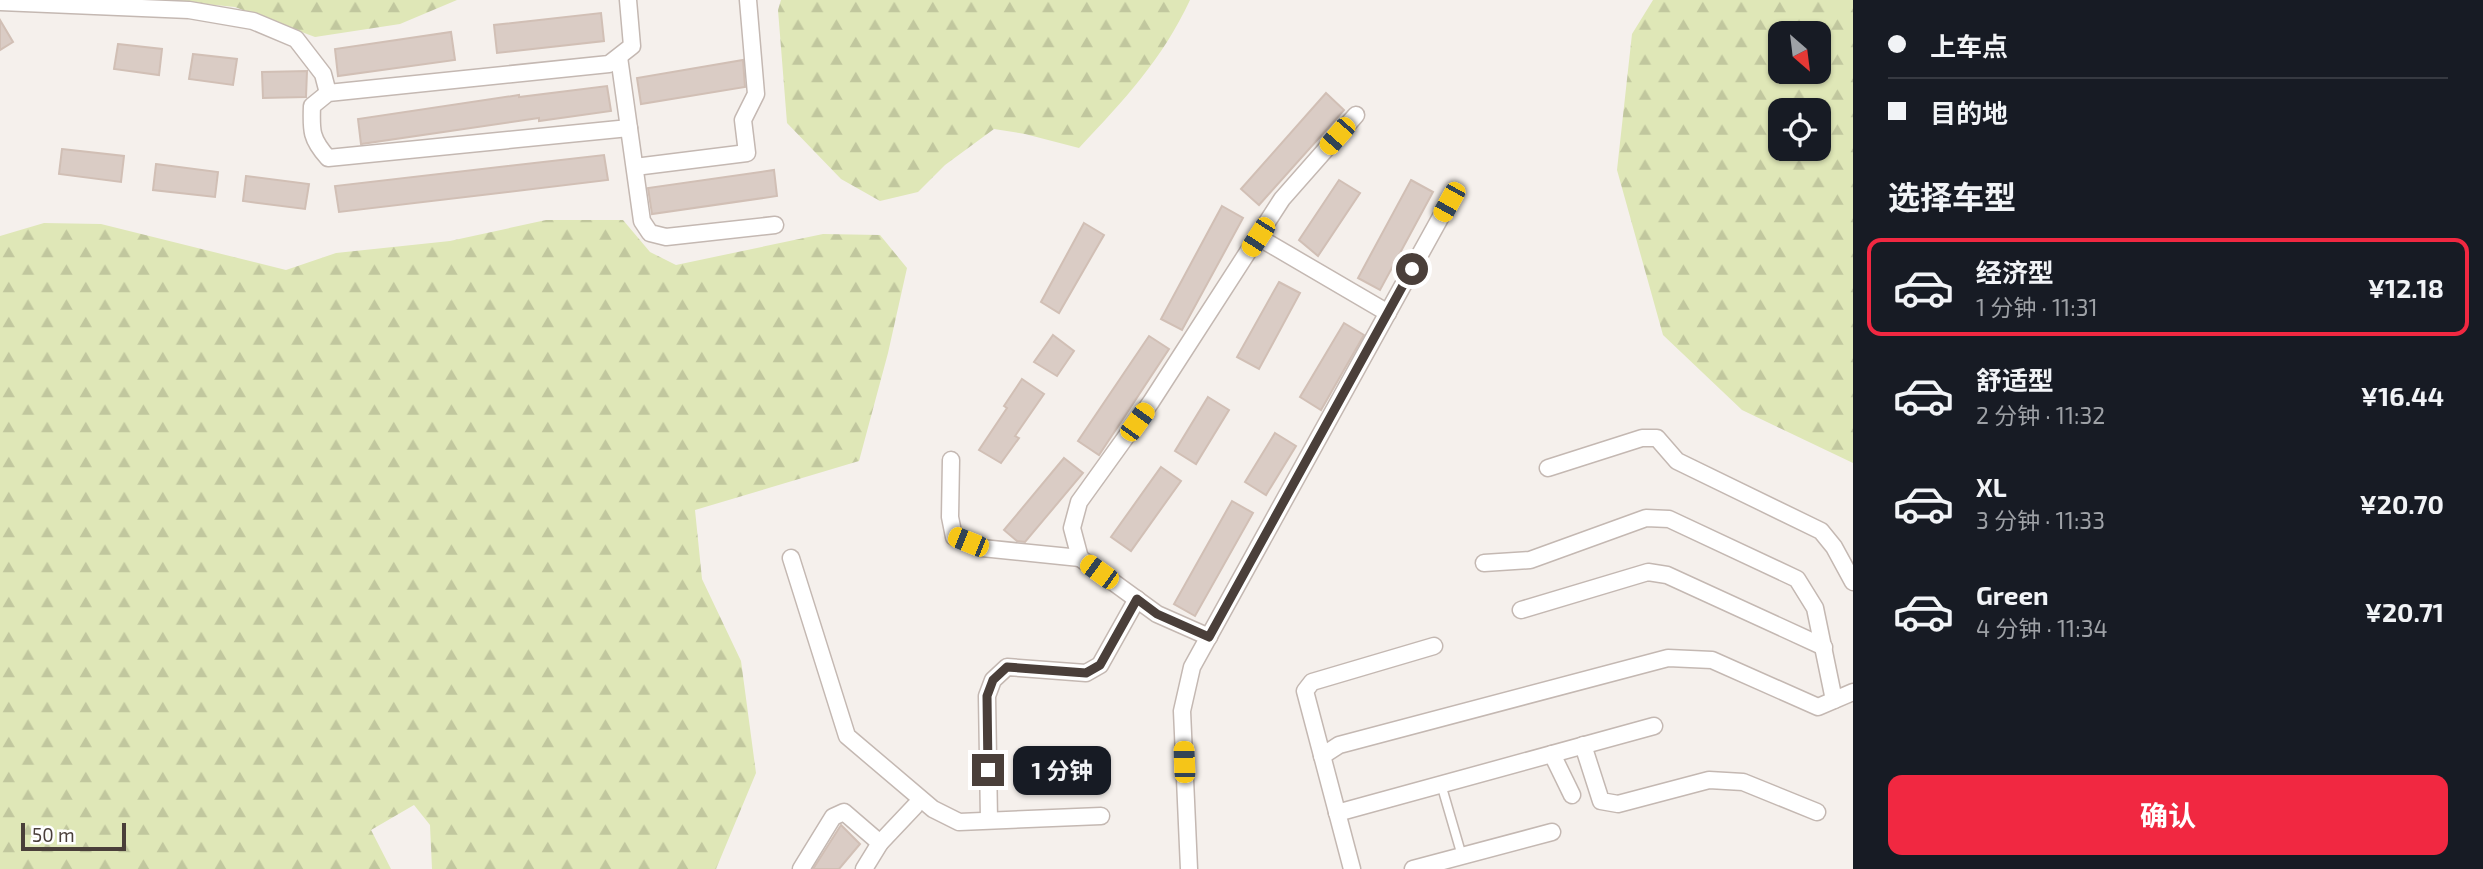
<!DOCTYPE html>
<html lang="zh">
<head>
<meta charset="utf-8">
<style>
  body { margin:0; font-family:"Exo 2","Noto Sans SC",sans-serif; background:#20242c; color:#f1f3f6; height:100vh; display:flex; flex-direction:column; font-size:26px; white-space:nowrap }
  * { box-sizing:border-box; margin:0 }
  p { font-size:23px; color:#9ea1a6 }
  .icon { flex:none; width:38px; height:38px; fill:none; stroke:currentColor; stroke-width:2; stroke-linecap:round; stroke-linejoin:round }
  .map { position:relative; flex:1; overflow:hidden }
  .sheet { display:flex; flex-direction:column; background:#171b24; width:630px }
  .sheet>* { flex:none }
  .top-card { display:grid; align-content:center; height:154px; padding:0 35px; background:#171b24 }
  .needle { width:46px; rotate:152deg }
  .tools { position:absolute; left:1768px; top:21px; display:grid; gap:14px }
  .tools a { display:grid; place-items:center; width:63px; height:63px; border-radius:14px; background:#171b24; box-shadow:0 2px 5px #0004; font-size:35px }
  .scale { position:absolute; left:21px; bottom:18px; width:105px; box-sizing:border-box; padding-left:7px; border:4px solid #4a3f3a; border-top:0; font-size:19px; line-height:24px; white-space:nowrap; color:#4a3f3a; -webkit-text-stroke:5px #fff; paint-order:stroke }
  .end { position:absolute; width:32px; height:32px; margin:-16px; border:9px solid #4a3f3a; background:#fff; box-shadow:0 0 0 4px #fff }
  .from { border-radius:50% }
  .bubble { position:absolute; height:49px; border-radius:14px; background:#171b24; box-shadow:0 2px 5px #0004; font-size:23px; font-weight:700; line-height:49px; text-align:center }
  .car { position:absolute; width:21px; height:42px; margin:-21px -10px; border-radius:9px; box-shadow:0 0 5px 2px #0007; background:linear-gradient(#f5c518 24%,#345 0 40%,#f5c518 0 76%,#345 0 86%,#f5c518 0) }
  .top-card b { display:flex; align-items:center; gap:24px; height:66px; font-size:26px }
  .top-card b+b { border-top:2px solid #363941 }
  .top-card i { width:18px; height:18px; background:#f1f3f6 }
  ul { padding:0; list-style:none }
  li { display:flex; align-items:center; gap:21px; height:98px; margin:0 14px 10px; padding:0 21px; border:4px solid transparent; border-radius:14px }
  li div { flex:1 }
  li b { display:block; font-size:26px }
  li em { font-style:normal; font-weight:700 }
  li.active { border-color:#f12841 }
  li>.icon { width:63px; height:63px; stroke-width:1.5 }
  h2 { padding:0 35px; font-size:32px; line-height:84px }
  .primary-button { display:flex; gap:14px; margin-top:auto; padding:14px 35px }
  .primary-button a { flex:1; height:80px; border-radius:14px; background:#f12841; color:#fff; font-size:28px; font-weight:700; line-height:80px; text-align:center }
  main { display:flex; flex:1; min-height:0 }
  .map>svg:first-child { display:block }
  .forest { fill:url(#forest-firs); fill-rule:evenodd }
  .building { fill:#daccc5; stroke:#d1bfb5; stroke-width:2 }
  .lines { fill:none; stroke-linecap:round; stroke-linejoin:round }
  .service-casing { stroke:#c4b8b2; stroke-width:11 }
  .minor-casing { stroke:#c4b8b2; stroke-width:19 }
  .service { stroke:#fff; stroke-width:8 }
  .minor { stroke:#fff; stroke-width:16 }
  .route { stroke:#4a3f3a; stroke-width:9 }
</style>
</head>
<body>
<main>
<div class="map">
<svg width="1853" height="869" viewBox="0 0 1853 869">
  <defs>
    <pattern id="forest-firs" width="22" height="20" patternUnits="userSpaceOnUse" patternTransform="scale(1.75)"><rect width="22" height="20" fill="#dfe7b7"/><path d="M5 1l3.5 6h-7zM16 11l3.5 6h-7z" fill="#c1c79e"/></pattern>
  </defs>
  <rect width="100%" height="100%" fill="#f5f0ec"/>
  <g class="forest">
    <path d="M166 0H457L400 24 315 37 235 7Z"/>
    <path d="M781 0H1190C1162 60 1124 100 1079 148L1025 134 994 129 945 165 918 192 880 201 841 179 787 123 778 10Z"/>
    <path d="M1653 0H1853V463L1742 410 1663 335 1617 170 1632 34ZM1818 33V72H1780V33ZM1818 110V149H1780V110Z"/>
    <path d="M546 220H623L650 252 676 265 823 234 880 235 907 268 888 353 859 461 695 510 702 579 741 661 756 773 716 869H432L430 825 414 805 371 830 391 869H0V236L44 223 101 224 286 270 336 253 450 241Z"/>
  </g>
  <g class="building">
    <path d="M601 13 604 41 497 53 494 25Z"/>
    <path d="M0 20 13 42 0 50Z"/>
    <path d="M451 32 455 60 338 76 335 49Z"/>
    <path d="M118 44 162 49 159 75 114 69Z"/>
    <path d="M193 54 237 59 233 85 189 79Z"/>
    <path d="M743 60 745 87 641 104 637 78Z"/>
    <path d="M307 71 306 97 263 98 262 72Z"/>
    <path d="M607 86 611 111 539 121V118L361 144 358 119 519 95V97Z"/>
    <path d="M1326 93 1344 110 1259 205 1241 189Z"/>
    <path d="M62 149 124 156 121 182 59 174Z"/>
    <path d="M604 155 608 180 339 212 335 186Z"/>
    <path d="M156 164 218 172 215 197 153 190Z"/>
    <path d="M774 170 777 196 652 214 648 188Z"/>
    <path d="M246 176 309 184 305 209 243 201Z"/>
    <path d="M1339 180 1360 193 1318 256 1299 240Z"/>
    <path d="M1411 180 1433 192 1380 290 1358 278Z"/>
    <path d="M1222 206 1243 218 1182 330 1161 319Z"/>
    <path d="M1084 223 1104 235 1059 313 1041 302Z"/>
    <path d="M1279 282 1300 293 1259 369 1237 357Z"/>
    <path d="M1344 323 1364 335 1321 410 1300 397Z"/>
    <path d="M1053 335 1074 351 1057 376 1034 362Z"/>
    <path d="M1149 336 1169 349 1099 455 1078 441Z"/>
    <path d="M1022 379 1044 394 1015 436 1019 438 1001 463 979 450 1007 408 1004 406Z"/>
    <path d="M1208 397 1229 410 1196 464 1175 451Z"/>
    <path d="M1275 433 1296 446 1266 495 1245 482Z"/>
    <path d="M1064 458 1083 473 1025 542 1017 541 1004 530Z"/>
    <path d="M1161 467 1181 481 1131 551 1111 537Z"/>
    <path d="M1232 501 1253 513 1195 616 1174 604Z"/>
    <path d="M841 825 860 844 839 869H813Z"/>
  </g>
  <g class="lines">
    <g class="service-casing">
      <path id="service" d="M1441 784 1462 856"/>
    </g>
    <g class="minor-casing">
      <g id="minor">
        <path d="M628 0 632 46 609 64 328 93 312 106C311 131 311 139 328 158L629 128"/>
        <path d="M0 2 189 10 253 21 296 39 323 74 328 93"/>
        <path d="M619 57 642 221 650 233 666 237 775 225"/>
        <path d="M635 167 747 153 743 120 756 94 748 0"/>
        <path d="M1258 237 1388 313"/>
        <path d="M951 460 950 517 954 537 982 548 1080 558"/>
        <path d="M1548 468 1642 438H1657L1677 461 1821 531 1834 547 1853 582"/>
        <path d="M791 558 847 736 933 809 959 822 1101 816"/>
        <path d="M1484 563 1530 560 1646 518 1669 519 1797 579 1815 608 1834 700"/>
        <path d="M1521 610 1648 572 1667 575 1824 647"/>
        <path d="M1209 637 1157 614 1080 558 1072 528 1079 502 1151 402 1282 199 1356 115"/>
        <path d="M1583 745 1601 801 1618 804 1709 780 1743 782 1817 812"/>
        <path d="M1552 754 1572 795"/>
        <path d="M1322 756 1339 745 1668 658 1712 660 1818 707 1853 692"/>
        <path d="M1337 813 1654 726"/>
        <path d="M989 820 987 696 993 680 1007 667 1086 673 1100 665 1137 599"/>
        <path d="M801 869 833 817 844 812 880 843"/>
        <path d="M864 869 880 843 915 806"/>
        <path d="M1189 869 1182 711 1192 667 1449 202"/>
        <path d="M1352 869 1305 691 1312 682 1434 646"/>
        <path d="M1413 869 1552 832"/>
      </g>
    </g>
    <use href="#service" class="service"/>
    <use href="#minor" class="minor"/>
  </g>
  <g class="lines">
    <path class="route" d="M988 770 987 696 993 680 1007 667 1086 673 1100 665 1137 599 1157 614 1209 637 1412 269"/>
  </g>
</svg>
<div class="tools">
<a><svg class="needle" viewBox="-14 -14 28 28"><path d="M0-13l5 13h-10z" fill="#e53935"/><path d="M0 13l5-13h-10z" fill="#9ea1a6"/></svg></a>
<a><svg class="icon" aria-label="locate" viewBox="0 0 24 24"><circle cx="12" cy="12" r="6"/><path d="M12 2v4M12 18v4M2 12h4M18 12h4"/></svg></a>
</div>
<div class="scale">50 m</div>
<i class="end from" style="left:1412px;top:269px"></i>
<i class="end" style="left:988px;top:770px"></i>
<div class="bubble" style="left:1013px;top:746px;width:98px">1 分钟</div>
<i class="car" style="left:1337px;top:136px;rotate:221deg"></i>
<i class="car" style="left:1449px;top:202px;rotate:209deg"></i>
<i class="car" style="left:1258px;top:237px;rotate:213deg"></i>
<i class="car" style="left:1137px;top:422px;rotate:36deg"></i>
<i class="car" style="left:968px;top:542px;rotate:292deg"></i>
<i class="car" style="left:1099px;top:572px;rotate:306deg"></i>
<i class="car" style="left:1184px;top:762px;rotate:358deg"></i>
</div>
<section class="sheet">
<div class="top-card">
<b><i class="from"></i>上车点</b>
<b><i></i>目的地</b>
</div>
<h2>选择车型</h2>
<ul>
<li class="active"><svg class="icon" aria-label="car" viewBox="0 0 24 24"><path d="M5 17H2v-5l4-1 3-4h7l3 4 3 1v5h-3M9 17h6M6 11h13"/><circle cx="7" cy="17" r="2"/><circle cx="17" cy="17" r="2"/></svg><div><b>经济型</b><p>1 分钟 · 11:31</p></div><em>¥12.18</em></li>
<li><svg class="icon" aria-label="car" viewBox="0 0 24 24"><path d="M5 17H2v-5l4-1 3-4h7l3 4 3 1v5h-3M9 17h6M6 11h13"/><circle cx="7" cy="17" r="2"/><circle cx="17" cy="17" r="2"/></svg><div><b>舒适型</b><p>2 分钟 · 11:32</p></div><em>¥16.44</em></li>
<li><svg class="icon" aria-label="car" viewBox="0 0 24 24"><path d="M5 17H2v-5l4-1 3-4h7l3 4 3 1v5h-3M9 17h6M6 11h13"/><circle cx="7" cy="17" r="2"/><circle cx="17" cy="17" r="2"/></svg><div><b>XL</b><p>3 分钟 · 11:33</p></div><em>¥20.70</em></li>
<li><svg class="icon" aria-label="car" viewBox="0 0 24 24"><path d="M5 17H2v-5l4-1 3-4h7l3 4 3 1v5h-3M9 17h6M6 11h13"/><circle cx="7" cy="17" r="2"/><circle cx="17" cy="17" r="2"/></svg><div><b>Green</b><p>4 分钟 · 11:34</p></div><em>¥20.71</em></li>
</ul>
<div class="primary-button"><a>确认</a></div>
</section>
</main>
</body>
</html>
